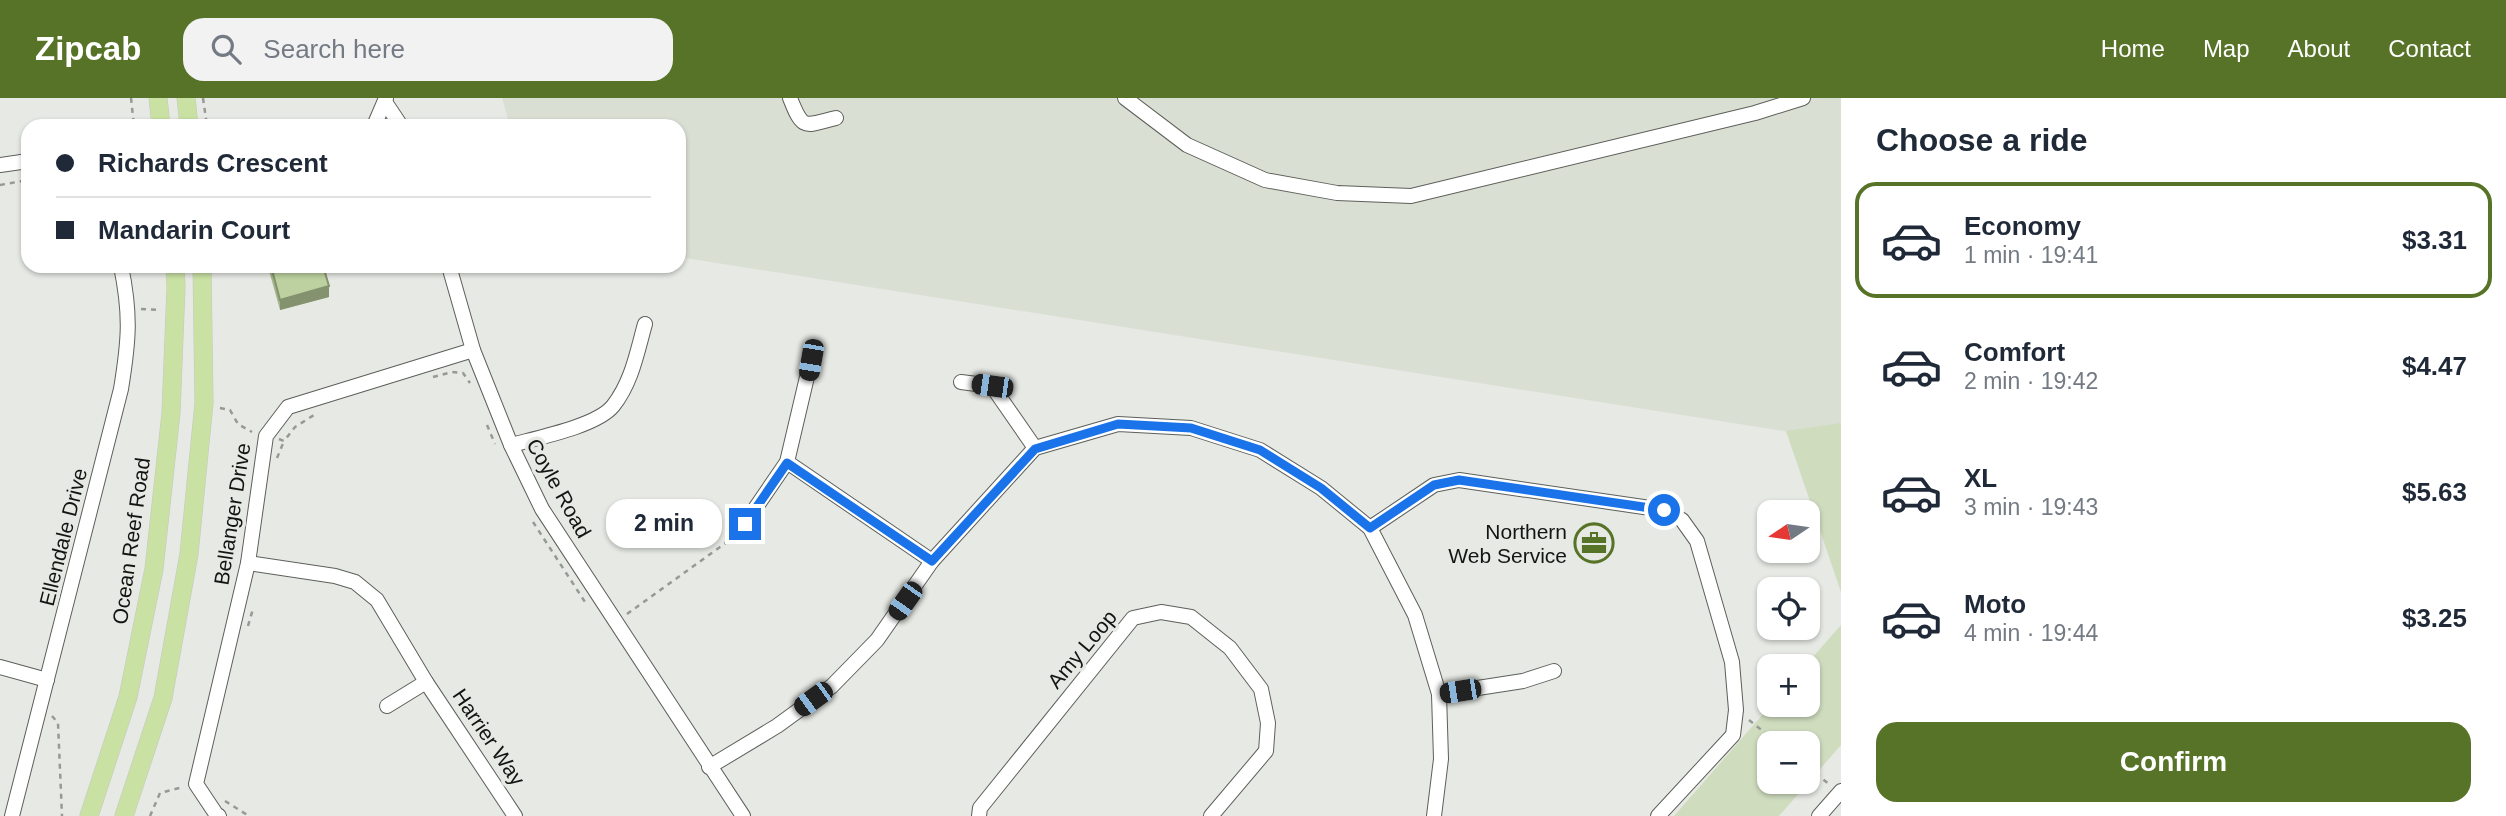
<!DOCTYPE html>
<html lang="en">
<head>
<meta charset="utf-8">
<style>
  body { margin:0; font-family:Arial,sans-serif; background:#f2f2f3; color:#1f2937; height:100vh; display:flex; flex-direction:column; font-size:26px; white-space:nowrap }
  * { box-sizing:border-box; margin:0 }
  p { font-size:23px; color:#747a83 }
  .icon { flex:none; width:38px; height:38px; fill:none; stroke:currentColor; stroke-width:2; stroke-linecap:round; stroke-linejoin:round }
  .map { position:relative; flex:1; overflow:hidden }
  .side { display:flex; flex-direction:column; background:#fff; width:665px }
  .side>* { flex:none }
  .banner { position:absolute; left:21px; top:21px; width:665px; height:154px; border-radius:21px; box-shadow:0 2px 5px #0004; display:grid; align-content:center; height:154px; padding:0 35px; background:#fff }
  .needle { width:46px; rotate:257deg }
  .controls { position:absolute; left:1757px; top:402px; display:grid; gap:14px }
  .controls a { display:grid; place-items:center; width:63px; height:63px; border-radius:14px; background:#fff; box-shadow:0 2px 5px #0004; font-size:35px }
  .end { position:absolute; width:32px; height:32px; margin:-16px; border:9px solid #1a73e8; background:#fff; box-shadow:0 0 0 4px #fff }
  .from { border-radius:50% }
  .bubble { position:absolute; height:49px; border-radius:21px; background:#fff; box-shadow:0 2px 5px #0004; font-size:23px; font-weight:800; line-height:49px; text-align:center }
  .car { position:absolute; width:21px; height:42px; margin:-21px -10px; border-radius:9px; box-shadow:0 0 5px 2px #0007; background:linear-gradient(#222 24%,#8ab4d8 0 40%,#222 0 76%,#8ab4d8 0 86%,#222 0) }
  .banner b { display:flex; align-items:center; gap:24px; height:66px; font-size:26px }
  .banner b+b { border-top:2px solid #e0e1e3 }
  .banner i { width:18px; height:18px; background:#1f2937 }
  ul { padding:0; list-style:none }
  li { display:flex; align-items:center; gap:21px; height:116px; margin:0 14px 10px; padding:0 21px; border:4px solid transparent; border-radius:21px }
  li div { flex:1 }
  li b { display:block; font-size:26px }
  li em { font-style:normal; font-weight:800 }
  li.current { border-color:#577327 }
  li>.icon { width:63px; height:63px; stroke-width:1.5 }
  h2 { padding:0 35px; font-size:32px; line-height:84px }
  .cta { display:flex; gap:14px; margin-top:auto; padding:14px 35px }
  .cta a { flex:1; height:80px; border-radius:21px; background:#577327; color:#fff; font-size:28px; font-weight:800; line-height:80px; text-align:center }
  header { display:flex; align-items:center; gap:42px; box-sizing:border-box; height:98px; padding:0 35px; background:#577327; color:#fff }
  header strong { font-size:33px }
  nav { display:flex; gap:38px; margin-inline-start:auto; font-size:24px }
  .search { width:490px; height:63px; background:#f2f2f3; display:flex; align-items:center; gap:18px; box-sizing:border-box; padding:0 24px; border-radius:21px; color:#747a83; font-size:26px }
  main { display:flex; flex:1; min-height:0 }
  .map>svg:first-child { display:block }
  .built { fill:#dadfd4 }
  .green { fill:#cfdcbe; fill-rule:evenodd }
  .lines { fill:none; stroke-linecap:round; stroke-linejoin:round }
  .minor-casing { stroke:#5d5f5a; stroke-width:16 }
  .major-casing { stroke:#c7c7c6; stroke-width:19 }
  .path { stroke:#979995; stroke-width:2.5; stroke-dasharray:5 5; stroke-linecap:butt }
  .minor { stroke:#fff; stroke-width:14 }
  .major { stroke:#c9e1a3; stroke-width:18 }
  .wall { fill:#a2b489 }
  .shaded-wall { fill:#84926f }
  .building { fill:#bcd19f; stroke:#84926f; stroke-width:2 }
  .route { stroke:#1a73e8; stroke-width:9 }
  .labels { text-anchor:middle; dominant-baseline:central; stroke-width:7; stroke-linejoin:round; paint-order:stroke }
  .street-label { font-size:21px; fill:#141513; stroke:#e7e9e4 }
  .poi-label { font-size:21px; fill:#141513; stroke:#e7e9e4; text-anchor:end }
</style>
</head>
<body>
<header>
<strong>Zipcab</strong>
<div class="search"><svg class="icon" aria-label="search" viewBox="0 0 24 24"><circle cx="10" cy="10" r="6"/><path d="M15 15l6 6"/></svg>Search here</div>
<nav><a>Home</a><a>Map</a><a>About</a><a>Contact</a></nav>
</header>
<main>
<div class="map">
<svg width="1841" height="718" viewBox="0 0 1841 718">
  <rect width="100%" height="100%" fill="#e7e9e4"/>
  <path class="built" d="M502 0H1841V342L679 159V28H510Z"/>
  <g class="green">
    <path d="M1841 325V494L1786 333Z"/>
    <path d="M1841 527V647L1779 718H1674L1771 607H1808V569H1804ZM1769 646H1808V684H1769Z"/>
  </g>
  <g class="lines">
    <g class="minor-casing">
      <g id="minor">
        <path d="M790 0C803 33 804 28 836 20"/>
        <path d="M1125 0 1187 47 1265 82 1337 95 1411 98 1755 15 1803 0"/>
        <path d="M385 4 401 28"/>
        <path d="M374 28 386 0"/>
        <path d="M0 67 28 63"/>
        <path d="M449 168 473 252 511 347 542 411 743 718"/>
        <path d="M961 284 992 288 1035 350"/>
        <path d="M511 347C537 340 597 328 613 308 632 284 637 254 645 226"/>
        <path d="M787 364 932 463"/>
        <path d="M1370 430 1434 387 1459 382 1664 412 1682 422 1697 443 1732 564 1736 612 1733 637 1658 718"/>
        <path d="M737 437 787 364 811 262"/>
        <path d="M248 465 335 478 355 484 377 502 426 584 515 718"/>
        <path d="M0 569 47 582"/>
        <path d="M1439 596 1523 583 1554 573"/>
        <path d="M387 608 426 584"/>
        <path d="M709 669 777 628 832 588 877 542 932 463 1035 350 1118 326 1191 330 1260 352 1321 390 1370 430 1415 517 1439 596 1441 661 1434 718"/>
        <path d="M12 718 121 291C129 242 131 217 121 168"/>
        <path d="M219 718 216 716 196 686 248 465 266 338 288 309 473 252"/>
        <path d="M979 718 980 710 1133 520 1161 514 1191 519 1230 550 1261 591 1268 625 1266 653 1211 718"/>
        <path d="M1819 718 1841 693"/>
      </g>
    </g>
    <g class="major-casing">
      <g id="major">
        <path d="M158 0 161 28"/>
        <path d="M186 0 189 28"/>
        <path d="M89 718 128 599 154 471 171 315 176 189 175 168"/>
        <path d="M124 718 163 600 189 456 204 305 202 168"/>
      </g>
    </g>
    <g class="path">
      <path d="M131 0 134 28"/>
      <path d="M203 0 207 28"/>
      <path d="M0 87 28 82"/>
      <path d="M141 211 161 212"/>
      <path d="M433 279 452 274 463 275 470 285"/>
      <path d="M220 310 230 312 238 326 252 334"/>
      <path d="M487 327 495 346"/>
      <path d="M279 341 284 343 295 329 314 317"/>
      <path d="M277 360 284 343"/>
      <path d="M533 424 585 504"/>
      <path d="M627 516 727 444"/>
      <path d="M248 528 253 511"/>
      <path d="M52 618 58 625 62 718"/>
      <path d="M1749 622 1779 646"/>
      <path d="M1808 669 1830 687"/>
      <path d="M225 703 249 718"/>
      <path d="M150 718 160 695 183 689"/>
    </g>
    <use href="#minor" class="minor"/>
    <use href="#major" class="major"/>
  </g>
  <path class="wall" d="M270 168H323L329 199 280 212 270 176Z"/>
  <path class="shaded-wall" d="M329 188V199L280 212V202Z"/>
  <path class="building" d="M271 168H323L329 188 280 202Z"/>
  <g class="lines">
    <path class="route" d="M745 426 787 365 932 463 1035 351 1118 326 1191 330 1260 352 1321 390 1370 430 1434 387 1459 382 1664 412"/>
  </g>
  <defs>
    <g id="office-ring" transform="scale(2.0125)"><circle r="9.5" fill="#e7e9e4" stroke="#577327" stroke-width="1.5"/><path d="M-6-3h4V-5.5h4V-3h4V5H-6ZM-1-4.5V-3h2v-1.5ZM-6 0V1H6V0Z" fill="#577327"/></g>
  </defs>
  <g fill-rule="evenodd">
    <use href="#office-ring" x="1594" y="445"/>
  </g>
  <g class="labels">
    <g class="street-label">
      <text transform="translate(559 390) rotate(61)">Coyle Road</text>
      <text transform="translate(232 416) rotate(-81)">Bellanger Drive</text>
      <text transform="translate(63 439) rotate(-76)">Ellendale Drive</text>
      <text transform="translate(131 443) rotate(-82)">Ocean Reef Road</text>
      <text transform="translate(1082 551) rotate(-50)">Amy Loop</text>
      <text transform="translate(489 639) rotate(56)">Harrier Way</text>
    </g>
    <g class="poi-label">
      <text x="1567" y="433">Northern<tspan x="1567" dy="24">Web Service</tspan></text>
    </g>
  </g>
</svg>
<div class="controls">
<a><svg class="needle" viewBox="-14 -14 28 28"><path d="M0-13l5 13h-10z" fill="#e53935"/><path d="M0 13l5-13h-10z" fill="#747a83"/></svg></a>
<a><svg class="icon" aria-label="locate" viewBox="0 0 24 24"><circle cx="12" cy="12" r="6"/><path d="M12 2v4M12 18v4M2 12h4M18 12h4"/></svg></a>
<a>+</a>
<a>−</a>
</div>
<i class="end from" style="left:1664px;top:412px"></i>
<i class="end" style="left:745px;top:426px"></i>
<div class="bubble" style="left:606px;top:401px;width:116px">2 min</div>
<i class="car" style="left:811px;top:262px;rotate:190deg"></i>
<i class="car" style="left:992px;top:288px;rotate:278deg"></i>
<i class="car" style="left:905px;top:503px;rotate:215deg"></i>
<i class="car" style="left:1460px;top:593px;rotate:261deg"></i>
<i class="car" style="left:813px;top:601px;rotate:234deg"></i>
<div class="banner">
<b><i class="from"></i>Richards Crescent</b>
<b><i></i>Mandarin Court</b>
</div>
</div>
<section class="side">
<h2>Choose a ride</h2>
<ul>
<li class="current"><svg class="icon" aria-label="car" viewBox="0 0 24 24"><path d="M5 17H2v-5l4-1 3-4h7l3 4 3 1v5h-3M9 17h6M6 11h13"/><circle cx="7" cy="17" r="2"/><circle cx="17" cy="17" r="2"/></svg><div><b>Economy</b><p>1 min · 19:41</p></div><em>$3.31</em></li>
<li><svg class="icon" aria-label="car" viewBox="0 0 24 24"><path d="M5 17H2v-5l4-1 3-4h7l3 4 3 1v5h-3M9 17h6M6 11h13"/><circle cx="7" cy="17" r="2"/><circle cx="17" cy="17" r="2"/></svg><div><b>Comfort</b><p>2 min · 19:42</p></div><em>$4.47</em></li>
<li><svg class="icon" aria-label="car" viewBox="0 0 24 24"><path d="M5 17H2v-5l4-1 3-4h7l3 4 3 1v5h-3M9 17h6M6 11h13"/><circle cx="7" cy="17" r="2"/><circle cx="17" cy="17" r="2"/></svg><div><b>XL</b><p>3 min · 19:43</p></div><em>$5.63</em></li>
<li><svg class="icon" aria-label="car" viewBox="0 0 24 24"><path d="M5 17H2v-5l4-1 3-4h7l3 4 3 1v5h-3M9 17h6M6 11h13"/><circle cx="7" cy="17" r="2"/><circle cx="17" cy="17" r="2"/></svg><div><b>Moto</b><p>4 min · 19:44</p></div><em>$3.25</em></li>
</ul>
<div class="cta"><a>Confirm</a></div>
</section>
</main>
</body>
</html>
